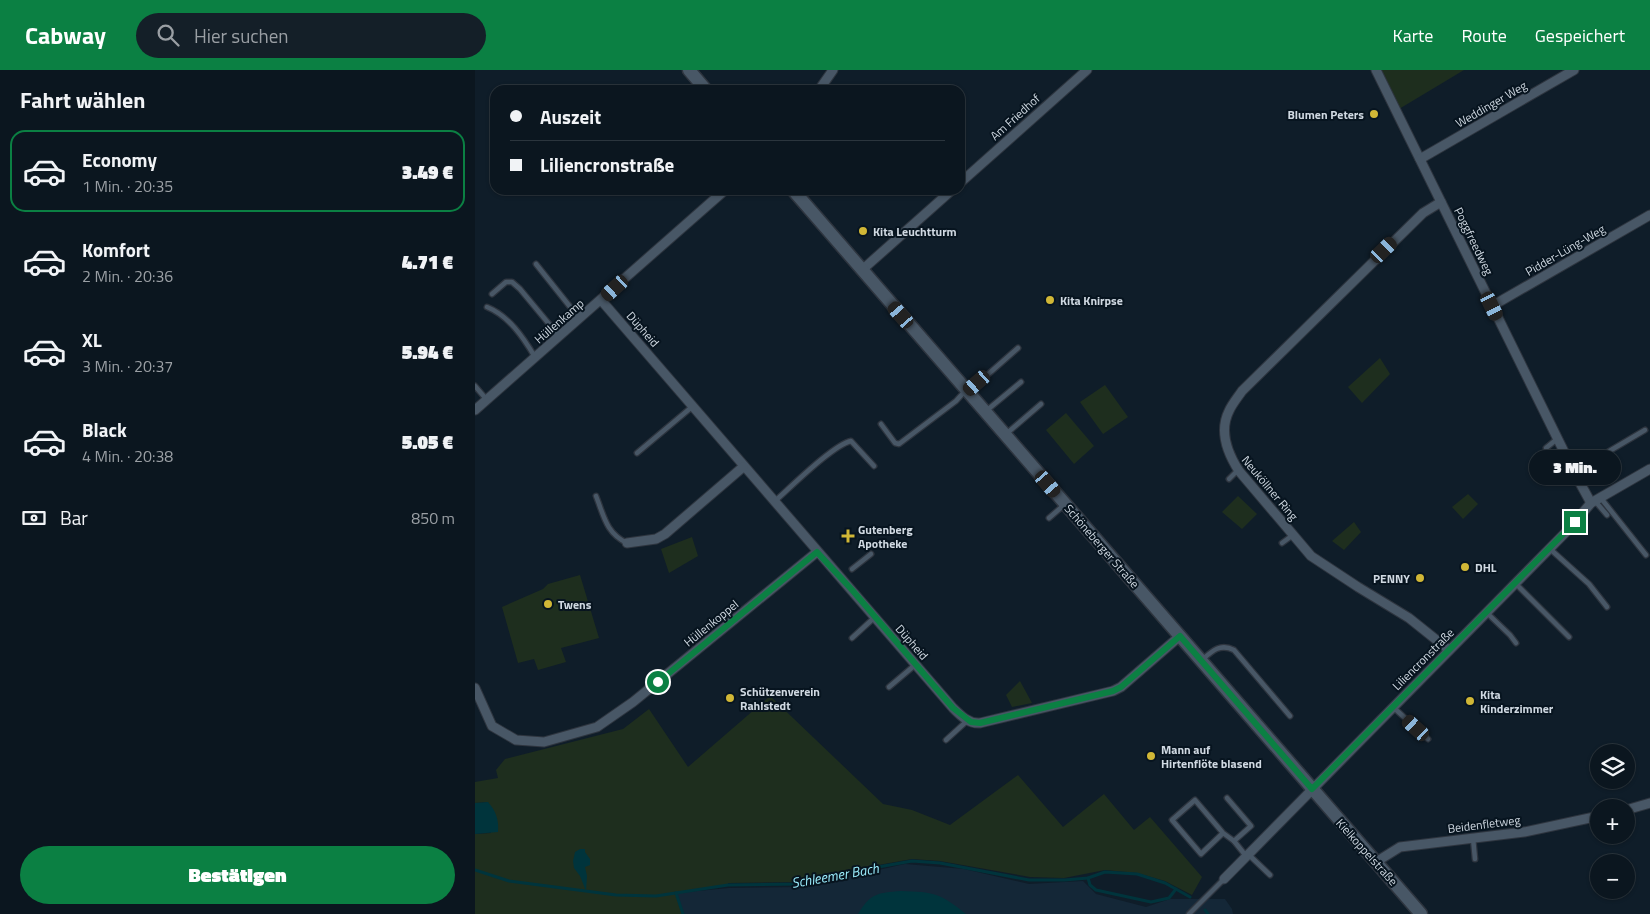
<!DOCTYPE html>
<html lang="de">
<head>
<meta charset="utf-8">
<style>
  body { margin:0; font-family:"Titillium Web",sans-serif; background:#141f28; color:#f1f3f6; height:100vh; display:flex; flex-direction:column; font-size:19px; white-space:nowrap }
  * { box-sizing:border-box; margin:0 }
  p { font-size:16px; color:#9a9fa4 }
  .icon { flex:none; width:28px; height:28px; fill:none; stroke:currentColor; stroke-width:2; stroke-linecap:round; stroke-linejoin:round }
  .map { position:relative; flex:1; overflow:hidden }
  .drawer { display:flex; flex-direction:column; background:#0b161f; width:475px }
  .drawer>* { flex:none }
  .hud { position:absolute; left:15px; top:15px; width:475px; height:110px; border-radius:15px; box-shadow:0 1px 4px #0004,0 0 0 1px #2b353d; display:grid; align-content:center; height:110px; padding:0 20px; background:#0b161f }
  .buttons { position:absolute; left:1115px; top:674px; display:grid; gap:10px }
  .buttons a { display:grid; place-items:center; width:45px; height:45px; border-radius:50%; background:#0b161f; box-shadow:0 1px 4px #0004,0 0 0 1px #2b353d; font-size:25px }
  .end { position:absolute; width:22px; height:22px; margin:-11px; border:6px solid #0b8043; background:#fff; box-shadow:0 0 0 2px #fff }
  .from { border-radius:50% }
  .bubble { position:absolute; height:35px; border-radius:18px; background:#0b161f; box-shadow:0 1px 4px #0004,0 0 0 1px #2b353d; font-size:16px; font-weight:800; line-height:35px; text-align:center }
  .car { position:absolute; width:15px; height:30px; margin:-15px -8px; border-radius:6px; box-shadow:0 0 4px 1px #0007; background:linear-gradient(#222 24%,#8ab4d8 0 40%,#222 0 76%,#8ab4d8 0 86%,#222 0) }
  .hud b { display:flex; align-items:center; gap:18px; height:48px; font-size:19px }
  .hud b+b { border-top:1px solid #2b353d }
  .hud i { width:12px; height:12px; background:#f1f3f6 }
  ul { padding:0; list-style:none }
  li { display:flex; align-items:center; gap:15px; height:82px; margin:0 10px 8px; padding:0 10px; border:2px solid transparent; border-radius:15px }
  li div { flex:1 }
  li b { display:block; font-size:19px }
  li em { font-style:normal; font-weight:800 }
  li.current { border-color:#0b8043 }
  li>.icon { width:45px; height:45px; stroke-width:1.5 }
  h2 { padding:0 20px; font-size:22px; line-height:60px }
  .pay { display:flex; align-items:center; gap:12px; height:55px; padding:0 20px; font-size:19px }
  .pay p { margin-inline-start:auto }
  .cta { display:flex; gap:10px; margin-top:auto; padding:10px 20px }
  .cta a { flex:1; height:58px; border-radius:30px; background:#0b8043; color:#fff; font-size:20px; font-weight:800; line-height:58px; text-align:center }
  header { display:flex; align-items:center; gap:30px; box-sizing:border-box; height:70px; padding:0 25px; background:#0b8043; color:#fff }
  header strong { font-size:24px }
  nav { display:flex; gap:28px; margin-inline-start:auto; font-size:18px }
  .search { width:350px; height:45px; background:#141f28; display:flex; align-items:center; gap:12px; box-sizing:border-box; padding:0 18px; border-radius:28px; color:#9a9fa4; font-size:19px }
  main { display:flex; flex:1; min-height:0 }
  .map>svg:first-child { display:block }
  .built { fill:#142737 }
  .green { fill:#1e2e1e }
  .water { fill:#00343c }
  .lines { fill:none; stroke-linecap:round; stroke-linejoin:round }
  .stream { stroke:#00343c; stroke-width:3 }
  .lane-casing { stroke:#2e353f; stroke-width:7 }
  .street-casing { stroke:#2e353f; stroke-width:11 }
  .secondary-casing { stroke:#2e353f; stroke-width:15 }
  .lane { stroke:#485766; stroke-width:4.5 }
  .street { stroke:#485766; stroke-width:9 }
  .secondary { stroke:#485766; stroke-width:12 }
  .route { stroke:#0b8043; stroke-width:6 }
  .poi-dot { fill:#d1b736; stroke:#07141f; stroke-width:2 }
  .labels { text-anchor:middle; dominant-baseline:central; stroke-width:4; stroke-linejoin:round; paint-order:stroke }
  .street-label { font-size:12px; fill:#d0d9e2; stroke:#07141f }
  .poi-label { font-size:12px; font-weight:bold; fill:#d0d9e2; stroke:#07141f; text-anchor:start }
  .water-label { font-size:14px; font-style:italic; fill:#9ceffe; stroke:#07141f }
</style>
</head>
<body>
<header>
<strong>Cabway</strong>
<div class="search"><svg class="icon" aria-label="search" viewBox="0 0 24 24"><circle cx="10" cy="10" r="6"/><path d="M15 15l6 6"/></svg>Hier suchen</div>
<nav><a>Karte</a><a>Route</a><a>Gespeichert</a></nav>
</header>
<main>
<section class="drawer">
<h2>Fahrt wählen</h2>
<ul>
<li class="current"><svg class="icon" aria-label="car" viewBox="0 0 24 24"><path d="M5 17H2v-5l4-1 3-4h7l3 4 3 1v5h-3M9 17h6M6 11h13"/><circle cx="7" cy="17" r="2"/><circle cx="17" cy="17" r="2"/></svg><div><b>Economy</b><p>1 Min. · 20:35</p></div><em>3.49 €</em></li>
<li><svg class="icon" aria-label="car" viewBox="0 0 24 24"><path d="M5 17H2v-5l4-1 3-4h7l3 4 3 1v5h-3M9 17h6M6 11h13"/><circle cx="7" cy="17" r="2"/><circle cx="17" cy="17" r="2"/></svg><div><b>Komfort</b><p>2 Min. · 20:36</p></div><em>4.71 €</em></li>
<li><svg class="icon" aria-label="car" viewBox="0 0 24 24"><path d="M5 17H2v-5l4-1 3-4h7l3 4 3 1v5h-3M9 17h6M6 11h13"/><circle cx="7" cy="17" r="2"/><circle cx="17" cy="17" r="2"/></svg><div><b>XL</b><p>3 Min. · 20:37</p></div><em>5.94 €</em></li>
<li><svg class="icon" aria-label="car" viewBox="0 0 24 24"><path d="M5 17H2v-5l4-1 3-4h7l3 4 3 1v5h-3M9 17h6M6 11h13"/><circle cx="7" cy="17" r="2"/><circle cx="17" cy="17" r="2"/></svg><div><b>Black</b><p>4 Min. · 20:38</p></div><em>5.05 €</em></li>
</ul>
<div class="pay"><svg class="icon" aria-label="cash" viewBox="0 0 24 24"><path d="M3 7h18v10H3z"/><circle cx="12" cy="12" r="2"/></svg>Bar<p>850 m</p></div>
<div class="cta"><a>Bestätigen</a></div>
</section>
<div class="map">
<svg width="1175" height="844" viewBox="0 0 1175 844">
  <rect width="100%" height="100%" fill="#0f1d29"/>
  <path class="built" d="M430 794 489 799 554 814 608 811 621 824 671 837 695 829H750L757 839 758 844H208L201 823 254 818 328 817Z"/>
  <g class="green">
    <path d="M905 0H989L924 39Z"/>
    <path d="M905 288 915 304 887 333 873 317Z"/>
    <path d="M630 315 653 347 628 364 605 332Z"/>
    <path d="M591 343 619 376 599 394 571 360Z"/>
    <path d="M993 424 1003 434 988 449 977 437Z"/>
    <path d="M763 426 782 444 767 459 747 442Z"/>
    <path d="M879 452 886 462 869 480 857 471Z"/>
    <path d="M217 467 223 486 194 503 186 479Z"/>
    <path d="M105 505 124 568 86 578 91 592 63 600 59 589 43 593 27 537 68 519 73 514Z"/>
    <path d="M545 611 557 633 537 637 531 625Z"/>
    <path d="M295 626 408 734 437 740 475 755 543 705 588 757 629 724 659 760 675 747 727 807 717 825 690 811 662 803 630 800 589 808 555 807 465 791 437 789 364 802 326 812 253 813V815L201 823 208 844H0V764L16 763 13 732 0 733V712L23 708 21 700 30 689 148 659 174 639 213 697Z"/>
  </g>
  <g class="water">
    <path d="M13 732C21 741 24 750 23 762L0 764V733Z"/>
    <path d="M105 779H110V782L115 789V795L110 797 112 806 111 821 105 806 99 798 98 791 100 782Z"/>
    <path d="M426 821C459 822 465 823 491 844H383C396 823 402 823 426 821Z"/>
  </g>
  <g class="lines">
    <g class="stream">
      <path d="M0 800 34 811 141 825 181 826 253 815 326 814 364 804 437 791 465 793 554 810H590L613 808 630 802 662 804 690 813 715 827"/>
      <path d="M613 808 615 815 621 820 676 832 694 828 701 819"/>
      <path d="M201 823 208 844"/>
      <path d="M730 840 733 844"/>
    </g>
    <g class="lane-casing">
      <g id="lane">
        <path d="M61 194 104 248"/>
        <path d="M17 224 31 212H37L45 219 84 266"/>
        <path d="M12 237C34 246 48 267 60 287"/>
        <path d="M0 316 12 330"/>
        <path d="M494 321 543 278"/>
        <path d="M511 341 546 312"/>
        <path d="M406 354 420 373 424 374 481 331 490 321"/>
        <path d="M531 364 566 334"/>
        <path d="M1071 378 1082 369"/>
        <path d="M162 383 218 336"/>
        <path d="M1099 402 1170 360"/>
        <path d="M754 409 763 400"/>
        <path d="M121 426C129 446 131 463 152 473"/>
        <path d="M1125 427 1171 485"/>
        <path d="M300 431C316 417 358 375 376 371L399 396"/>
        <path d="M1120 431 1132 445"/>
        <path d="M574 448 589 435"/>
        <path d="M807 473 818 465"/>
        <path d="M1074 478 1114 514 1132 537"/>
        <path d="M377 499 396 484"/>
        <path d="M1040 513 1094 567"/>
        <path d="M1011 542 1035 565 1041 573"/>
        <path d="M377 568 400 547"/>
        <path d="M727 590C737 581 745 573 759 580L815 646"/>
        <path d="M414 617 440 595"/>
        <path d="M918 637 953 669"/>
        <path d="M471 670 493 650"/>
        <path d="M752 728 776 756 759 771"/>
        <path d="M748 763 726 784 697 750 720 730 748 763 759 771 771 786"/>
        <path d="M998 768 1000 789"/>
        <path d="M773 784 795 805"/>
        <path d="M714 844 749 809"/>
      </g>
    </g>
    <g class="street-casing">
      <g id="street">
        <path d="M901 0 1099 402 1116 433"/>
        <path d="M344 20 358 0"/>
        <path d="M945 89 1099 0"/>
        <path d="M485 113 612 0"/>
        <path d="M966 132 948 143 767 321C763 327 757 334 754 341 744 361 753 384 764 401L836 486 883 517 934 548 974 580"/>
        <path d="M387 200 477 120"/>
        <path d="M126 230 478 638C486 646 494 654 505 653L638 621 646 617 705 566"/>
        <path d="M1017 236 1175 145"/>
        <path d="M0 340 250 120"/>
        <path d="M152 473 181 469 190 464 268 397"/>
        <path d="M0 618 17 656 41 670 69 672 122 657 158 632 342 482"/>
        <path d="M1151 740 1175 733"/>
        <path d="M901 792 925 777 1049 762 1124 746"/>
        <path d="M749 809 1093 460 1116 433 1175 399"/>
      </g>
    </g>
    <g class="secondary-casing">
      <g id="secondary">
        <path d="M214 0 231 20"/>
        <path d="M318 120 946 844"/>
      </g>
    </g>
    <use href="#lane" class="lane"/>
    <use href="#street" class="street"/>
    <use href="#secondary" class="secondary"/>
  </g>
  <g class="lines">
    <path class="route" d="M183 612 342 482 378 521 478 638 496 652 505 653 638 621 646 617 705 566 837 719 1100 452"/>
  </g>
  <g class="poi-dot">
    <circle cx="899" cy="44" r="5"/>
    <circle cx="388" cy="161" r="5"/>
    <circle cx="575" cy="230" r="5"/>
    <path d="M370.5 458.5h5v5h5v5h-5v5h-5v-5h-5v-5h5z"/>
    <circle cx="990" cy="497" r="5"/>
    <circle cx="945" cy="508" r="5"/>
    <circle cx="73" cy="534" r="5"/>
    <circle cx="255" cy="628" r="5"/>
    <circle cx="995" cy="631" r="5"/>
    <circle cx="676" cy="686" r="5"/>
  </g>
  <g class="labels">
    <g class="street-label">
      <text transform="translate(1016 34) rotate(-30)">Weddinger Weg</text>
      <text transform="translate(540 47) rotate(-42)">Am Friedhof</text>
      <text transform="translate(999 171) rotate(64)">Poggfreedweg</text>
      <text transform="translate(1090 180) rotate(-30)">Pidder-Lüng-Weg</text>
      <text transform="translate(84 251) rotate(-41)">Hüllenkamp</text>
      <text transform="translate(168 259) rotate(49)">Düpheid</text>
      <text transform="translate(795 418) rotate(50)">Neuköllner Ring</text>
      <text transform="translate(627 476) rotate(49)">Schöneberger Straße</text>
      <text transform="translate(236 553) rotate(-39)">Hüllenkoppel</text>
      <text transform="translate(437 572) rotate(49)">Düpheid</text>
      <text transform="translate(948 589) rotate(-45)">Liliencronstraße</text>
      <text transform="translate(1009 754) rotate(-7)">Beidenfletweg</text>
      <text transform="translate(892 782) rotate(48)">Kielkoppelstraße</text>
    </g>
    <g class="poi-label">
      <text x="889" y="44" text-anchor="end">Blumen Peters</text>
      <text x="398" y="161">Kita Leuchtturm</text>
      <text x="585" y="230">Kita Knirpse</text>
      <text x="383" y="459">Gutenberg<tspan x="383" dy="14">Apotheke</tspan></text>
      <text x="1000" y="497">DHL</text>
      <text x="935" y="508" text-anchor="end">PENNY</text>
      <text x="83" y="534">Twens</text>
      <text x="265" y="621">Schützenverein<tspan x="265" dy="14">Rahlstedt</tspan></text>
      <text x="1005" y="624">Kita<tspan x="1005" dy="14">Kinderzimmer</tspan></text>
      <text x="686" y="679">Mann auf<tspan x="686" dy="14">Hirtenflöte blasend</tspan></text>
    </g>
    <g class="water-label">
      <text transform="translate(360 805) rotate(-10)">Schleemer Bach</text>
    </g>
  </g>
</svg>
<div class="buttons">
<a><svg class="icon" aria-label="layers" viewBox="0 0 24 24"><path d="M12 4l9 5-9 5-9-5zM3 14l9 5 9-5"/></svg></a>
<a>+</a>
<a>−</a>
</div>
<i class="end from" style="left:183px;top:612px"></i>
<i class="end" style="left:1100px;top:452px"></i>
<div class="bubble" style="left:1054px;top:380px;width:92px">3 Min.</div>
<i class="car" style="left:909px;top:180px;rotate:46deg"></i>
<i class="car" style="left:140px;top:218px;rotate:228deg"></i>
<i class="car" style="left:1017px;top:236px;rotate:154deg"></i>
<i class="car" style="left:426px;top:245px;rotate:319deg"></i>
<i class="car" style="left:502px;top:313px;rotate:229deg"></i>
<i class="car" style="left:573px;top:414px;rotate:139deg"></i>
<i class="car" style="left:941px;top:658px;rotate:312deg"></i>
<div class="hud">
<b><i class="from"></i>Auszeit</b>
<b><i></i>Liliencronstraße</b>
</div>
</div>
</main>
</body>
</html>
